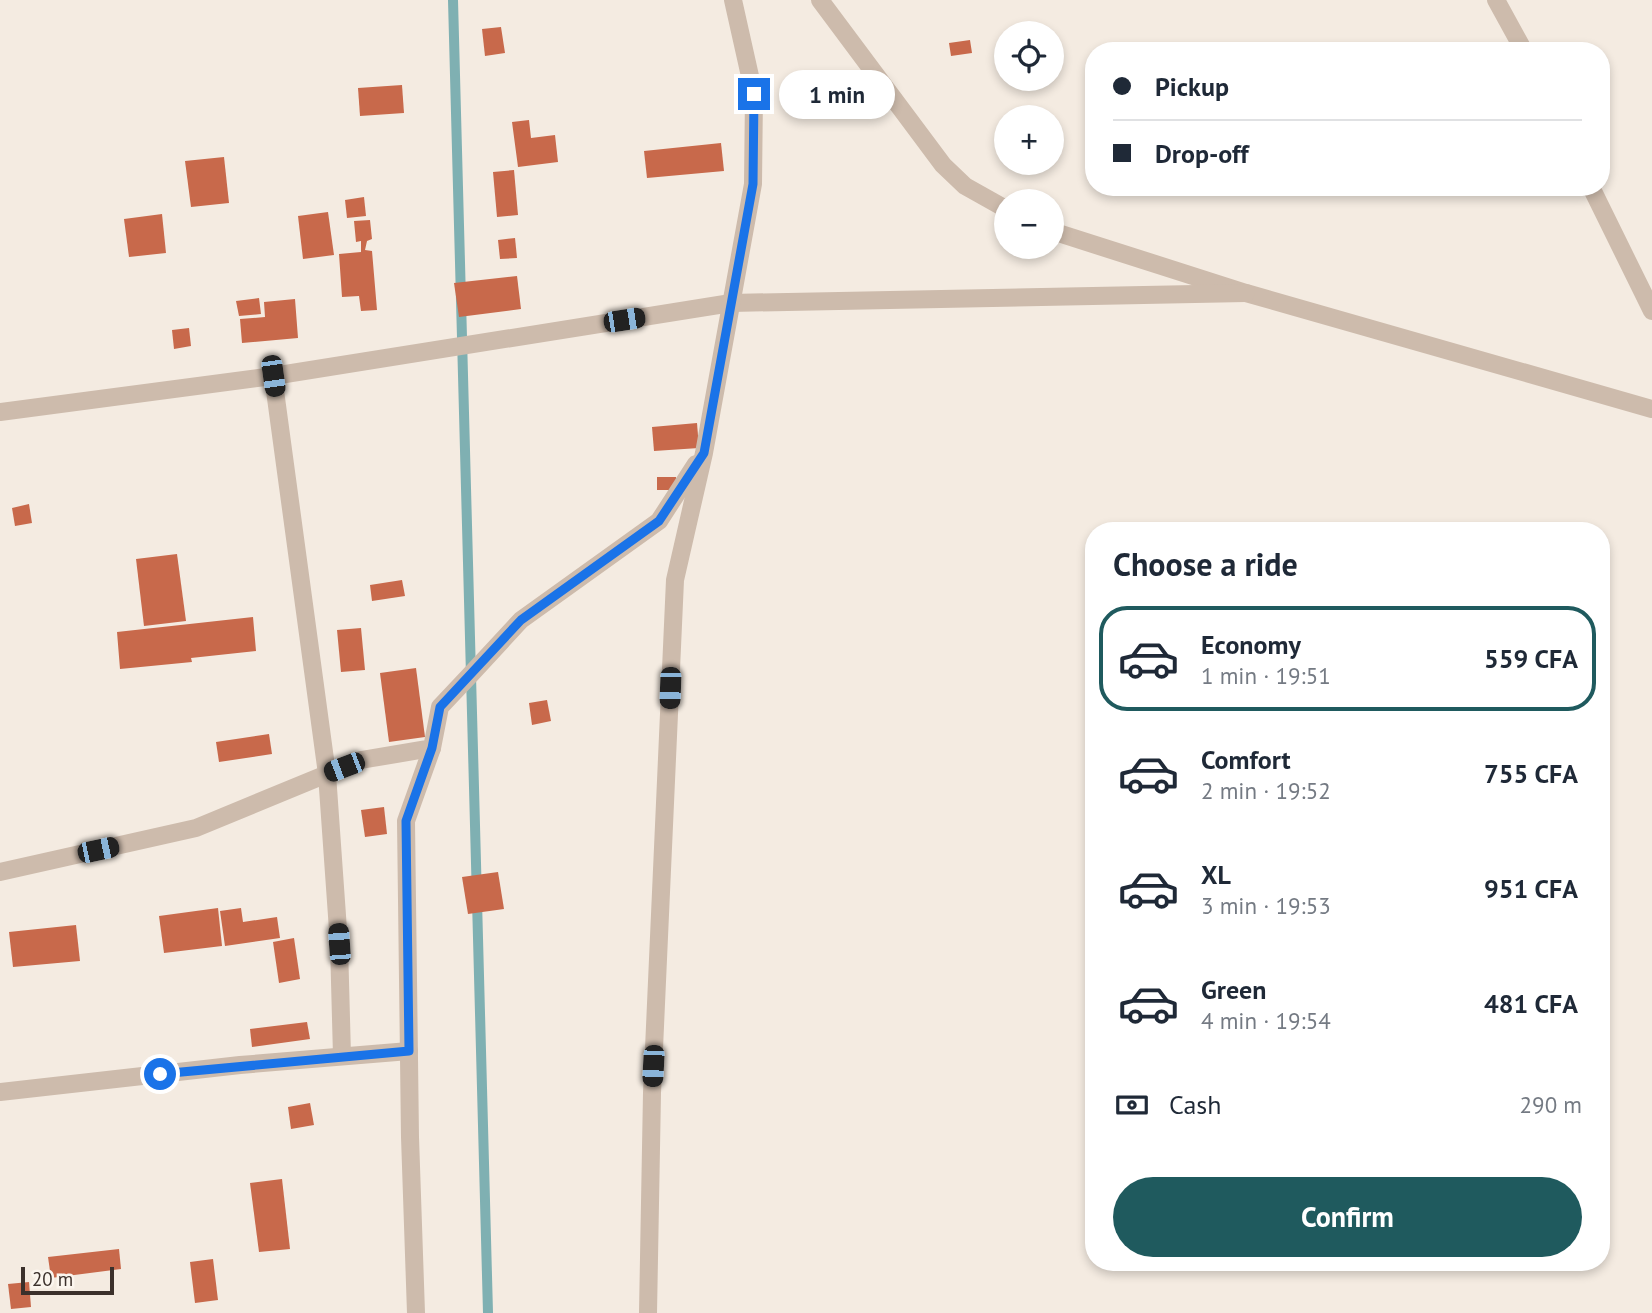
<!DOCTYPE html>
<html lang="en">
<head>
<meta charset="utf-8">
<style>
  body { margin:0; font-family:"PT Sans",sans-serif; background:#f6f6f7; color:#1f2937; height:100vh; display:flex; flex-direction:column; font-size:26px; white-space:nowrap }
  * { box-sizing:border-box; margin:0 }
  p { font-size:23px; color:#747a83 }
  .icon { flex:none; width:38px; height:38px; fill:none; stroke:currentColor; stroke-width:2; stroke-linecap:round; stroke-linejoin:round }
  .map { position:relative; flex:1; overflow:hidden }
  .panel { position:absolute; left:1085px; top:522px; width:525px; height:749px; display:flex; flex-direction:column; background:#fff; border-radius:28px; box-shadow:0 4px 10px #0003 }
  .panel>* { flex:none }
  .guide { position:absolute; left:1085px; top:42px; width:525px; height:154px; border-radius:28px; box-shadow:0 4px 10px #0003; display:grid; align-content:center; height:154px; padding:0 28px; background:#fff }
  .tools { position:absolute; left:994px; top:21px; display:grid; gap:14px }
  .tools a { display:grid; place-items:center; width:70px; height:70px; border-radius:50%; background:#fff; box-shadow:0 4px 10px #0003; font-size:35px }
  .scale { position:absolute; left:21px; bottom:18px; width:93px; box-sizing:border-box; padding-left:7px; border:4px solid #3b302b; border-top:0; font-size:19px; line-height:24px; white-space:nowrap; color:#3b302b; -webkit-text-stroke:5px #fbf5ee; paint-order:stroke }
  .end { position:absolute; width:32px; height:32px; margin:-16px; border:9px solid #1a73e8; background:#fff; box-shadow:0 0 0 4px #fff }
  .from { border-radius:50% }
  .bubble { position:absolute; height:49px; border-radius:24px; background:#fff; box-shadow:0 4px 10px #0003; font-size:23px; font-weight:600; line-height:49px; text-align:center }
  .car { position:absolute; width:21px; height:42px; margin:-21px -10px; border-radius:9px; box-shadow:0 0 5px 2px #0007; background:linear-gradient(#222 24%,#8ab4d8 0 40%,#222 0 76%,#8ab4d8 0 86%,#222 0) }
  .guide b { display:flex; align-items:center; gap:24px; height:66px; font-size:26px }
  .guide b+b { border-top:2px solid #e0e1e3 }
  .guide i { width:18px; height:18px; background:#1f2937 }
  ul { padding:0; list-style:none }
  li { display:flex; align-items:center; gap:21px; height:105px; margin:0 14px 10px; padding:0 14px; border:4px solid transparent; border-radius:28px }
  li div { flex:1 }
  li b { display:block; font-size:26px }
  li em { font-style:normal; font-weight:600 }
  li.active { border-color:#1f5a5e }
  li>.icon { width:63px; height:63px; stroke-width:1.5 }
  h2 { padding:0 28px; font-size:32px; line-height:84px }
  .pay { display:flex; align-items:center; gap:18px; height:77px; padding:0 28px; font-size:26px }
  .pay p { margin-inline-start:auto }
  .action { display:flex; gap:14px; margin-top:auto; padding:14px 28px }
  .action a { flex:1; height:80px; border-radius:42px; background:#1f5a5e; color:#fff; font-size:28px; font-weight:600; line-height:80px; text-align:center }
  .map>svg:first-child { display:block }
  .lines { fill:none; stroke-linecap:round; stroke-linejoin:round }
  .stream { stroke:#7fb0b2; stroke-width:10 }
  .building { fill:#c8694b }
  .minor { stroke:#cdbbac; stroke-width:18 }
  .route { stroke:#1a73e8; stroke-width:9 }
</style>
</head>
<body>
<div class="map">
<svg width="1652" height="1313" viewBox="0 0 1652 1313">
  <rect width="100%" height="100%" fill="#f4ebe1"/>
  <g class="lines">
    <path class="stream" d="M453 0 488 1313"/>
  </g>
  <g class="building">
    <path d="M501 27 505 53 485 56 482 29Z"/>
    <path d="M970 40 972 53 951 56 949 43Z"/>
    <path d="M402 85 404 113 360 116 358 88Z"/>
    <path d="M529 120 531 138 555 135 558 162 518 167 512 122Z"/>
    <path d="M721 143 724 171 647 178 644 151Z"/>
    <path d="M224 157 229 203 191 207 185 161Z"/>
    <path d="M514 170 518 215 497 217 493 172Z"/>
    <path d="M364 197 366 216 347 218 345 200Z"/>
    <path d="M328 212 334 255 303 259 298 216Z"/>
    <path d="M162 214 166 253 129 257 124 219Z"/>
    <path d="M370 220 372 239 367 241 365 250 372 251 377 310 361 311 359 296 342 297 339 254 361 252V241L356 242 354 221Z"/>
    <path d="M515 238 517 258 500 259 498 240Z"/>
    <path d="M517 276 521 309 459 317 454 283Z"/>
    <path d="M259 298 261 314 239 316 236 301Z"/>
    <path d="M295 299 298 338 242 343 240 319 265 317 264 302Z"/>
    <path d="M189 328 191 346 174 349 172 330Z"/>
    <path d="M697 423 699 448 654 451 652 427Z"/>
    <rect x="657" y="477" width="19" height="13"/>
    <path d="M29 504 32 523 15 526 12 508Z"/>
    <path d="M177 554 186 621 144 626 136 559Z"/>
    <path d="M402 580 405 596 372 601 370 585Z"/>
    <path d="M253 617 256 651 191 658 192 662 120 669 117 632Z"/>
    <path d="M361 628 365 670 341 672 337 630Z"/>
    <path d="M416 668 425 737 389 742 380 673Z"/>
    <path d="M547 700 551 721 532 725 529 703Z"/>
    <path d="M269 734 272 754 219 762 216 742Z"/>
    <path d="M384 807 387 834 365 837 361 810Z"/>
    <path d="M498 872 504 909 468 914 462 877Z"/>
    <path d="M218 908 222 946 164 953 159 916Z"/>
    <path d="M241 908 243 922 277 917 280 938 225 946 220 911Z"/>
    <path d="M76 925 80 961 13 967 9 932Z"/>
    <path d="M294 938 300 979 279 983 273 942Z"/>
    <path d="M307 1022 310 1039 252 1047 250 1029Z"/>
    <path d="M310 1103 314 1125 291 1129 288 1107Z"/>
    <path d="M282 1179 290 1249 259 1252 250 1183Z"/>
    <path d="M119 1249 121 1269 51 1278 48 1257Z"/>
    <path d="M213 1259 218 1300 195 1303 190 1262Z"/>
    <path d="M29 1282 31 1307 11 1309 8 1284Z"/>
  </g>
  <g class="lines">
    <g class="minor">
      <path d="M820 0 943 165 965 186 1006 209"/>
      <path d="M1496 0 1524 51"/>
      <path d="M1591 187 1652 311"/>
      <path d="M1052 231 1246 293 1652 409"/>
      <path d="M273 376 327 774 339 944 342 1056"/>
      <path d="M0 412 273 376 731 303 1246 293"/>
      <path d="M0 872 196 828 361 760 432 748 440 707 472 673 521 620 659 521 696 464"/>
      <path d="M0 1092 240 1065 409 1051"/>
      <path d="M416 1313 410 1137 406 821 432 748"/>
      <path d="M648 1313 652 1093 675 580 704 453 753 184 754 94 733 0"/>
    </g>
  </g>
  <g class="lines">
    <path class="route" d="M160 1074 409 1051 406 821 432 748 440 707 521 620 659 521 704 453 753 184 754 94"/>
  </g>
</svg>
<div class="tools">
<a><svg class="icon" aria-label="locate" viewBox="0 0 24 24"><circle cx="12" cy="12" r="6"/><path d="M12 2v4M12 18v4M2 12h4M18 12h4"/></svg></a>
<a>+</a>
<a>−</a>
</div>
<div class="scale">20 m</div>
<i class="end from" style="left:160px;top:1074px"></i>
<i class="end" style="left:754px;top:94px"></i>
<div class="bubble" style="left:779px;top:70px;width:116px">1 min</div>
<i class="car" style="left:624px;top:320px;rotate:81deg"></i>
<i class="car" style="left:273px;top:376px;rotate:172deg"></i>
<i class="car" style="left:670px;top:688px;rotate:182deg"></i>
<i class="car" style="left:344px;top:767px;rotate:249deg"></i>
<i class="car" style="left:98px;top:850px;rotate:78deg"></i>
<i class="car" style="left:339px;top:944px;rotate:356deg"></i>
<i class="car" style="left:653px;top:1066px;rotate:183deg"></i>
<div class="guide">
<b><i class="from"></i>Pickup</b>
<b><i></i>Drop-off</b>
</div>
<section class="panel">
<h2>Choose a ride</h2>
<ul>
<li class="active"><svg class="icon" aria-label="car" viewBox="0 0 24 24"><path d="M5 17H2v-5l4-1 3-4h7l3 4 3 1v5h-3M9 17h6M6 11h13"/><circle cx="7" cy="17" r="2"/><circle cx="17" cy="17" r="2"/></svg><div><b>Economy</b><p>1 min · 19:51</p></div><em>559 CFA</em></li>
<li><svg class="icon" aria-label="car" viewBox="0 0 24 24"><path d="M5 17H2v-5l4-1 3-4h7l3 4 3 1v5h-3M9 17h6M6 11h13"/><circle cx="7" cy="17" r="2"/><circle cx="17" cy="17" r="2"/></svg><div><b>Comfort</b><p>2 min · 19:52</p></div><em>755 CFA</em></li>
<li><svg class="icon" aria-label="car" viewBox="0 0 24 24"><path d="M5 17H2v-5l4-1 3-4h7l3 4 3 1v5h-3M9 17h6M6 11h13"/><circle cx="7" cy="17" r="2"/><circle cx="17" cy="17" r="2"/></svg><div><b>XL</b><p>3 min · 19:53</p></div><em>951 CFA</em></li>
<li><svg class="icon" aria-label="car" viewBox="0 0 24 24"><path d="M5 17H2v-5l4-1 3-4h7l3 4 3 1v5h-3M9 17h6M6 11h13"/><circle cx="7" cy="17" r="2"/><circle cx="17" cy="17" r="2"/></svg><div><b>Green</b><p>4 min · 19:54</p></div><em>481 CFA</em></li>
</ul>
<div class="pay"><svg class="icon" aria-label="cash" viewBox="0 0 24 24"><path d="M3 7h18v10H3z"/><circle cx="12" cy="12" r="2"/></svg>Cash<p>290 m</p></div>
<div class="action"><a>Confirm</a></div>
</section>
</div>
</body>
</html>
